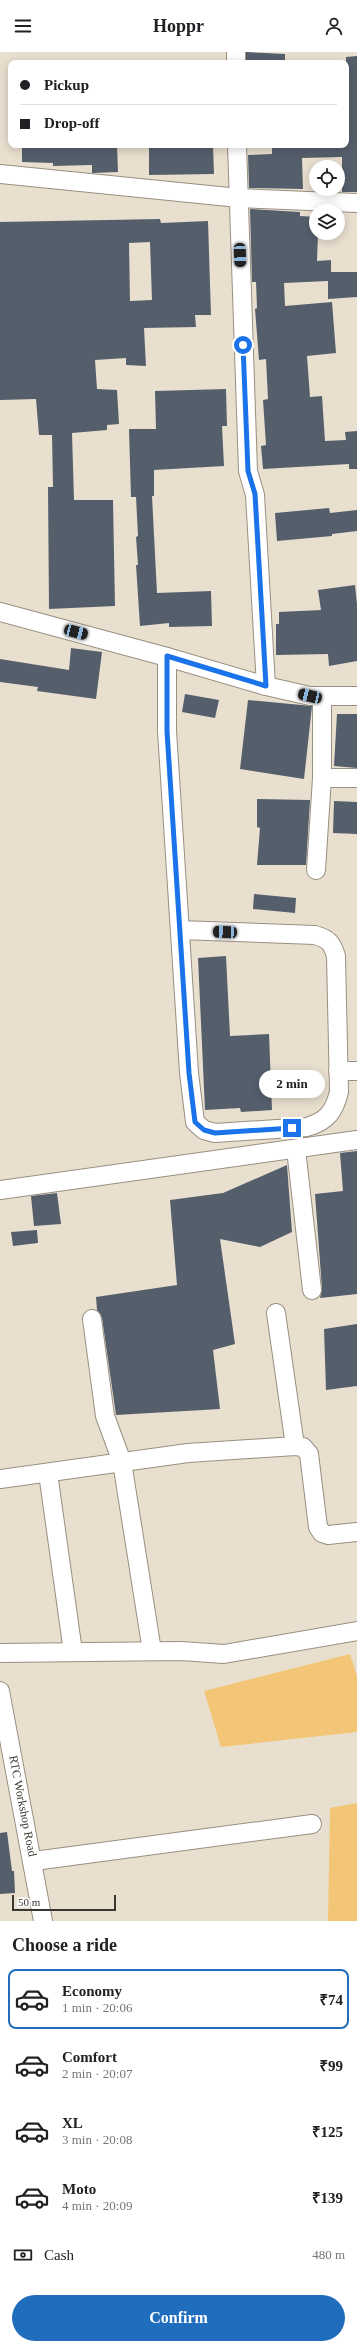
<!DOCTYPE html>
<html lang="en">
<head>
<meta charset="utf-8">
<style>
  body { margin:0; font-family:Georgia,serif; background:#f6f6f6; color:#202124; height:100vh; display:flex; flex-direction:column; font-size:15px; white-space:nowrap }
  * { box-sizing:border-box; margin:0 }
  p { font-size:13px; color:#757577 }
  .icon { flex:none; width:22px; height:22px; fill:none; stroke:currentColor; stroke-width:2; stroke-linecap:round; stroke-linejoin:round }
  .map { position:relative; height:1869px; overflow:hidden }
  .sheet { display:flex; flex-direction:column; background:#fff; flex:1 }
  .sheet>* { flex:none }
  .hud { position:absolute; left:8px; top:8px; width:341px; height:88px; border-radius:8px; box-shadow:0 2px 10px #0003; display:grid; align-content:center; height:88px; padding:0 12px; background:#fff }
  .buttons { position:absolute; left:309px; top:108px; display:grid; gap:8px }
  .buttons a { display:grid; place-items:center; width:36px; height:36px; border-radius:50%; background:#fff; box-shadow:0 2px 10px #0003; font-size:20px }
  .scale { position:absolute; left:12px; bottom:10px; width:104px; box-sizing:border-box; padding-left:4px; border:2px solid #3a3730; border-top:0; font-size:11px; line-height:14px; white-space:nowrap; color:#3a3730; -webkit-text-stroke:3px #fff; paint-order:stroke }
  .end { position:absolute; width:18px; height:18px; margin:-9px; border:5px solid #1a73e8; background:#fff; box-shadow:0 0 0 2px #fff }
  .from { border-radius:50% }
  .bubble { position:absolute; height:28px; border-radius:14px; background:#fff; box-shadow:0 2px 10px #0003; font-size:13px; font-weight:700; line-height:28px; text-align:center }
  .car { position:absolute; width:12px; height:24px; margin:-12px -6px; border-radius:5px; box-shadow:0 0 3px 1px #0007; background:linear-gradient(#222 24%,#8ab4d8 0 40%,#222 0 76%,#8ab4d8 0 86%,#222 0) }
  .hud b { display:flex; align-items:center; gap:14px; height:38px; font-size:15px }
  .hud b+b { border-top:1px solid #e0e0e0 }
  .hud i { width:10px; height:10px; background:#202124 }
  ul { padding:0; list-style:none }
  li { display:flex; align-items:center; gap:12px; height:60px; margin:0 8px 6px; padding:0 4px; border:2px solid transparent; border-radius:8px }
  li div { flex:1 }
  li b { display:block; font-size:15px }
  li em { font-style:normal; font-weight:700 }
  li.current { border-color:#216dbd }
  li>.icon { width:36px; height:36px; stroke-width:1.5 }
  h2 { padding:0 12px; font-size:18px; line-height:48px }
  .pay { display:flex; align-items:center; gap:10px; height:44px; padding:0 12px; font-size:15px }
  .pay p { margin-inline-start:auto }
  .button { display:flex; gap:8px; margin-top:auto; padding:8px 12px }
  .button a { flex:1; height:46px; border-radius:24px; background:#216dbd; color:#fff; font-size:16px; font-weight:700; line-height:46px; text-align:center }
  header { display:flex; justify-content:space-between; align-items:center; height:52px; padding:0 12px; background:#fff; font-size:18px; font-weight:700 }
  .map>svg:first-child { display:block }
  .green { fill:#f2c676 }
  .building { fill:#555f6c; fill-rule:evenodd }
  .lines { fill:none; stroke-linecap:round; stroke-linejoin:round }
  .minor-casing { stroke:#988f80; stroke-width:20 }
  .minor { stroke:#fff; stroke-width:18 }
  .route { stroke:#1a73e8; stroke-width:5 }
  .labels { text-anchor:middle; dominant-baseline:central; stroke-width:4; stroke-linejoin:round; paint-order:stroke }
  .street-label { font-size:12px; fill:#3a3730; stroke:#fff }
</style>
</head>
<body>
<header><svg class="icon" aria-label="menu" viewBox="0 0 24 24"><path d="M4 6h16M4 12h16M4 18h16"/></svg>Hoppr<svg class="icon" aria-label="person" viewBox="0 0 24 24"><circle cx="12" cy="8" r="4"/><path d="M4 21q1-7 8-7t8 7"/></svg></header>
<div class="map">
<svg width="357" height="1869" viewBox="0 0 357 1869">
  <rect width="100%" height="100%" fill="#e9dfcf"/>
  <g class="green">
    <path d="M350 1602 357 1624V1680L221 1695 204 1639Z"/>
    <path d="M357 1751V1869H328L330 1756Z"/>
  </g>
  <g class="building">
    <path d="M246 0 285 2V11H246Z"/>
    <path d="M357 4V140H342V105L302 106 303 137 249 136 248 103 272 102V93H346V5Z"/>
    <path d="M22 93H117L118 120 92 121V113L53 114V111L22 110Z"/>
    <path d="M149 93H213L214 122 149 123Z"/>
    <path d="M250 157 300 160V164L316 165V181H318L317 209 331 208V220H357V245L328 247V229L284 231 285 254 332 250 336 301 307 304 310 345 322 344 325 389 346 388 345 380 357 379V417H349V412L263 417 261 394 266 393 263 348 268 347 266 307 259 308 255 257 257 256 256 230H252Z"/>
    <path d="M160 167 161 171 208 169 211 263H195L196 275 144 276 146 314 126 313V306L95 308 97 337 117 338 119 372 107 373V378L72 381 74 448H113L115 554 49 557 48 435H53L52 383H39L36 347 0 348V170ZM150 190 152 248 130 249 129 191Z"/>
    <path d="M226 337 227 374H222L224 414 154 418V444H152L157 541 211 539 212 574 169 575V571L140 574 136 513H138L136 485 138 484 136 445H131L129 377H156L155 339Z"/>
    <path d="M329 456 330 461 357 458V479L332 482V484L277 489 275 461Z"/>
    <path d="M355 533 357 552V609L329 614 328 602 276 603V572H279V560L321 558 318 538Z"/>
    <path d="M71 596 102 600 96 647 37 639 38 635 0 630V607L69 618Z"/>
    <path d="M185 642 219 648 215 666 182 660Z"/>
    <path d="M248 648 312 654 304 727 240 717Z"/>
    <path d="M337 662H357V716L334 714Z"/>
    <path d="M257 747 310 748 306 813H257L260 776 257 775Z"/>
    <path d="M334 749 357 750V782L333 781Z"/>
    <path d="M254 842 296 846 295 861 253 857Z"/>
    <path d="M226 904 230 984 269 982 272 1058 241 1060 240 1056 205 1058 198 906Z"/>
    <path d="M357 1099V1242L320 1246 322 1237 315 1142 343 1139 340 1101Z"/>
    <path d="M287 1113 292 1180 260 1195 220 1187 235 1292 213 1298 220 1357 116 1363 102 1266 97 1258 96 1245 177 1233 170 1148 223 1141Z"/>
    <path d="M57 1141 61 1172 34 1174 31 1144Z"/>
    <path d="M37 1178 38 1191 13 1194 11 1180Z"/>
    <path d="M357 1272V1334L326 1338 324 1277Z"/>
    <path d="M7 1780 12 1819H14L15 1841 0 1842V1781Z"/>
  </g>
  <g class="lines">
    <g class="minor-casing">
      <g id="minor">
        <path d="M236 0V11"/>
        <path d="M237 93 248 419 255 443 266 634"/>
        <path d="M0 122 239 146 357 151"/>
        <path d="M0 560 167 605 266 634 310 644H357"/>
        <path d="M167 605V679L189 1021 195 1070 204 1078 215 1081 307 1075C327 1069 334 1060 339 1040L336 904C332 891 329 887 315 883L180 878"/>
        <path d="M322 644V726H357"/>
        <path d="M316 818 322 726"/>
        <path d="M338 1019H357"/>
        <path d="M296 1097 312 1238"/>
        <path d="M0 1138 357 1088"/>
        <path d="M276 1261 295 1394"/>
        <path d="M92 1267 105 1364 122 1410 152 1599"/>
        <path d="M48 1421 73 1600"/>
        <path d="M0 1427 188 1401 295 1394 303 1395 309 1402 318 1475 322 1481 328 1483 357 1480"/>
        <path d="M0 1601 181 1599 224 1602 357 1579"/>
        <path d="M0 1639 43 1869"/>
        <path d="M34 1809 312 1772"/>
      </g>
    </g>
    <use href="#minor" class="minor"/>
  </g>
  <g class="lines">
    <path class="route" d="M243 293 248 419 255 442 266 634 167 604V679L189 1021 195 1070 204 1078 215 1081 292 1076"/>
  </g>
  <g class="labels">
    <g class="street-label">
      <text transform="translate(23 1754) rotate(79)">RTC Workshop Road</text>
    </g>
  </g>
</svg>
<div class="buttons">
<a><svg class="icon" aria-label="locate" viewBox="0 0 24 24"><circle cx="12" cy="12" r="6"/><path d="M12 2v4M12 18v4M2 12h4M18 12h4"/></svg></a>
<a><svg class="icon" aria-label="layers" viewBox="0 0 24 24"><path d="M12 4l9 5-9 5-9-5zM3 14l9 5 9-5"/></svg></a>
</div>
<div class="scale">50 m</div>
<i class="end from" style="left:243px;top:293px"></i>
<i class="end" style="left:292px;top:1076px"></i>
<div class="bubble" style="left:259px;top:1018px;width:66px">2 min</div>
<i class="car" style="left:240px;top:203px;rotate:178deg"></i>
<i class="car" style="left:76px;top:580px;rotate:105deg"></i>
<i class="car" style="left:310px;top:644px;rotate:283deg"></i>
<i class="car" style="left:225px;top:880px;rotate:272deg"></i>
<div class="hud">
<b><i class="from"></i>Pickup</b>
<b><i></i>Drop-off</b>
</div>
</div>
<section class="sheet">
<h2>Choose a ride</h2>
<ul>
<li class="current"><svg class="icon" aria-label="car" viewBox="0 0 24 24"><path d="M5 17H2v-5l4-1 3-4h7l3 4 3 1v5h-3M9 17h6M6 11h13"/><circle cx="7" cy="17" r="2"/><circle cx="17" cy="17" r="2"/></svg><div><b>Economy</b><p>1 min · 20:06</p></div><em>₹74</em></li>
<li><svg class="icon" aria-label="car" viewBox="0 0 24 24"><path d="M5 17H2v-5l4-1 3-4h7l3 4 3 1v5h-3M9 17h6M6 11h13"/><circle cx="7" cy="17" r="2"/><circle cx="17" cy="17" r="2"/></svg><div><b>Comfort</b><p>2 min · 20:07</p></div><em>₹99</em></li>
<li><svg class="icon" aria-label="car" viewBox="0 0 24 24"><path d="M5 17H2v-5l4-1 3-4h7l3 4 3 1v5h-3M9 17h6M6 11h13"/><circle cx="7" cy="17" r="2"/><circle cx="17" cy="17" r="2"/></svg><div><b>XL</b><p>3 min · 20:08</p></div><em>₹125</em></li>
<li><svg class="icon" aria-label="car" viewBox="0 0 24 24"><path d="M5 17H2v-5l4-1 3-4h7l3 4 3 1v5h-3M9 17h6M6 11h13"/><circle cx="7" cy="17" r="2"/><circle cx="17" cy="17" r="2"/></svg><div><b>Moto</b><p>4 min · 20:09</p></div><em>₹139</em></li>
</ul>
<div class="pay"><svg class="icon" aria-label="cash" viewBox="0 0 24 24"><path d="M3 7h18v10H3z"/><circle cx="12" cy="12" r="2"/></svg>Cash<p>480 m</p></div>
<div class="button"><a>Confirm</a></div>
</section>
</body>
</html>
